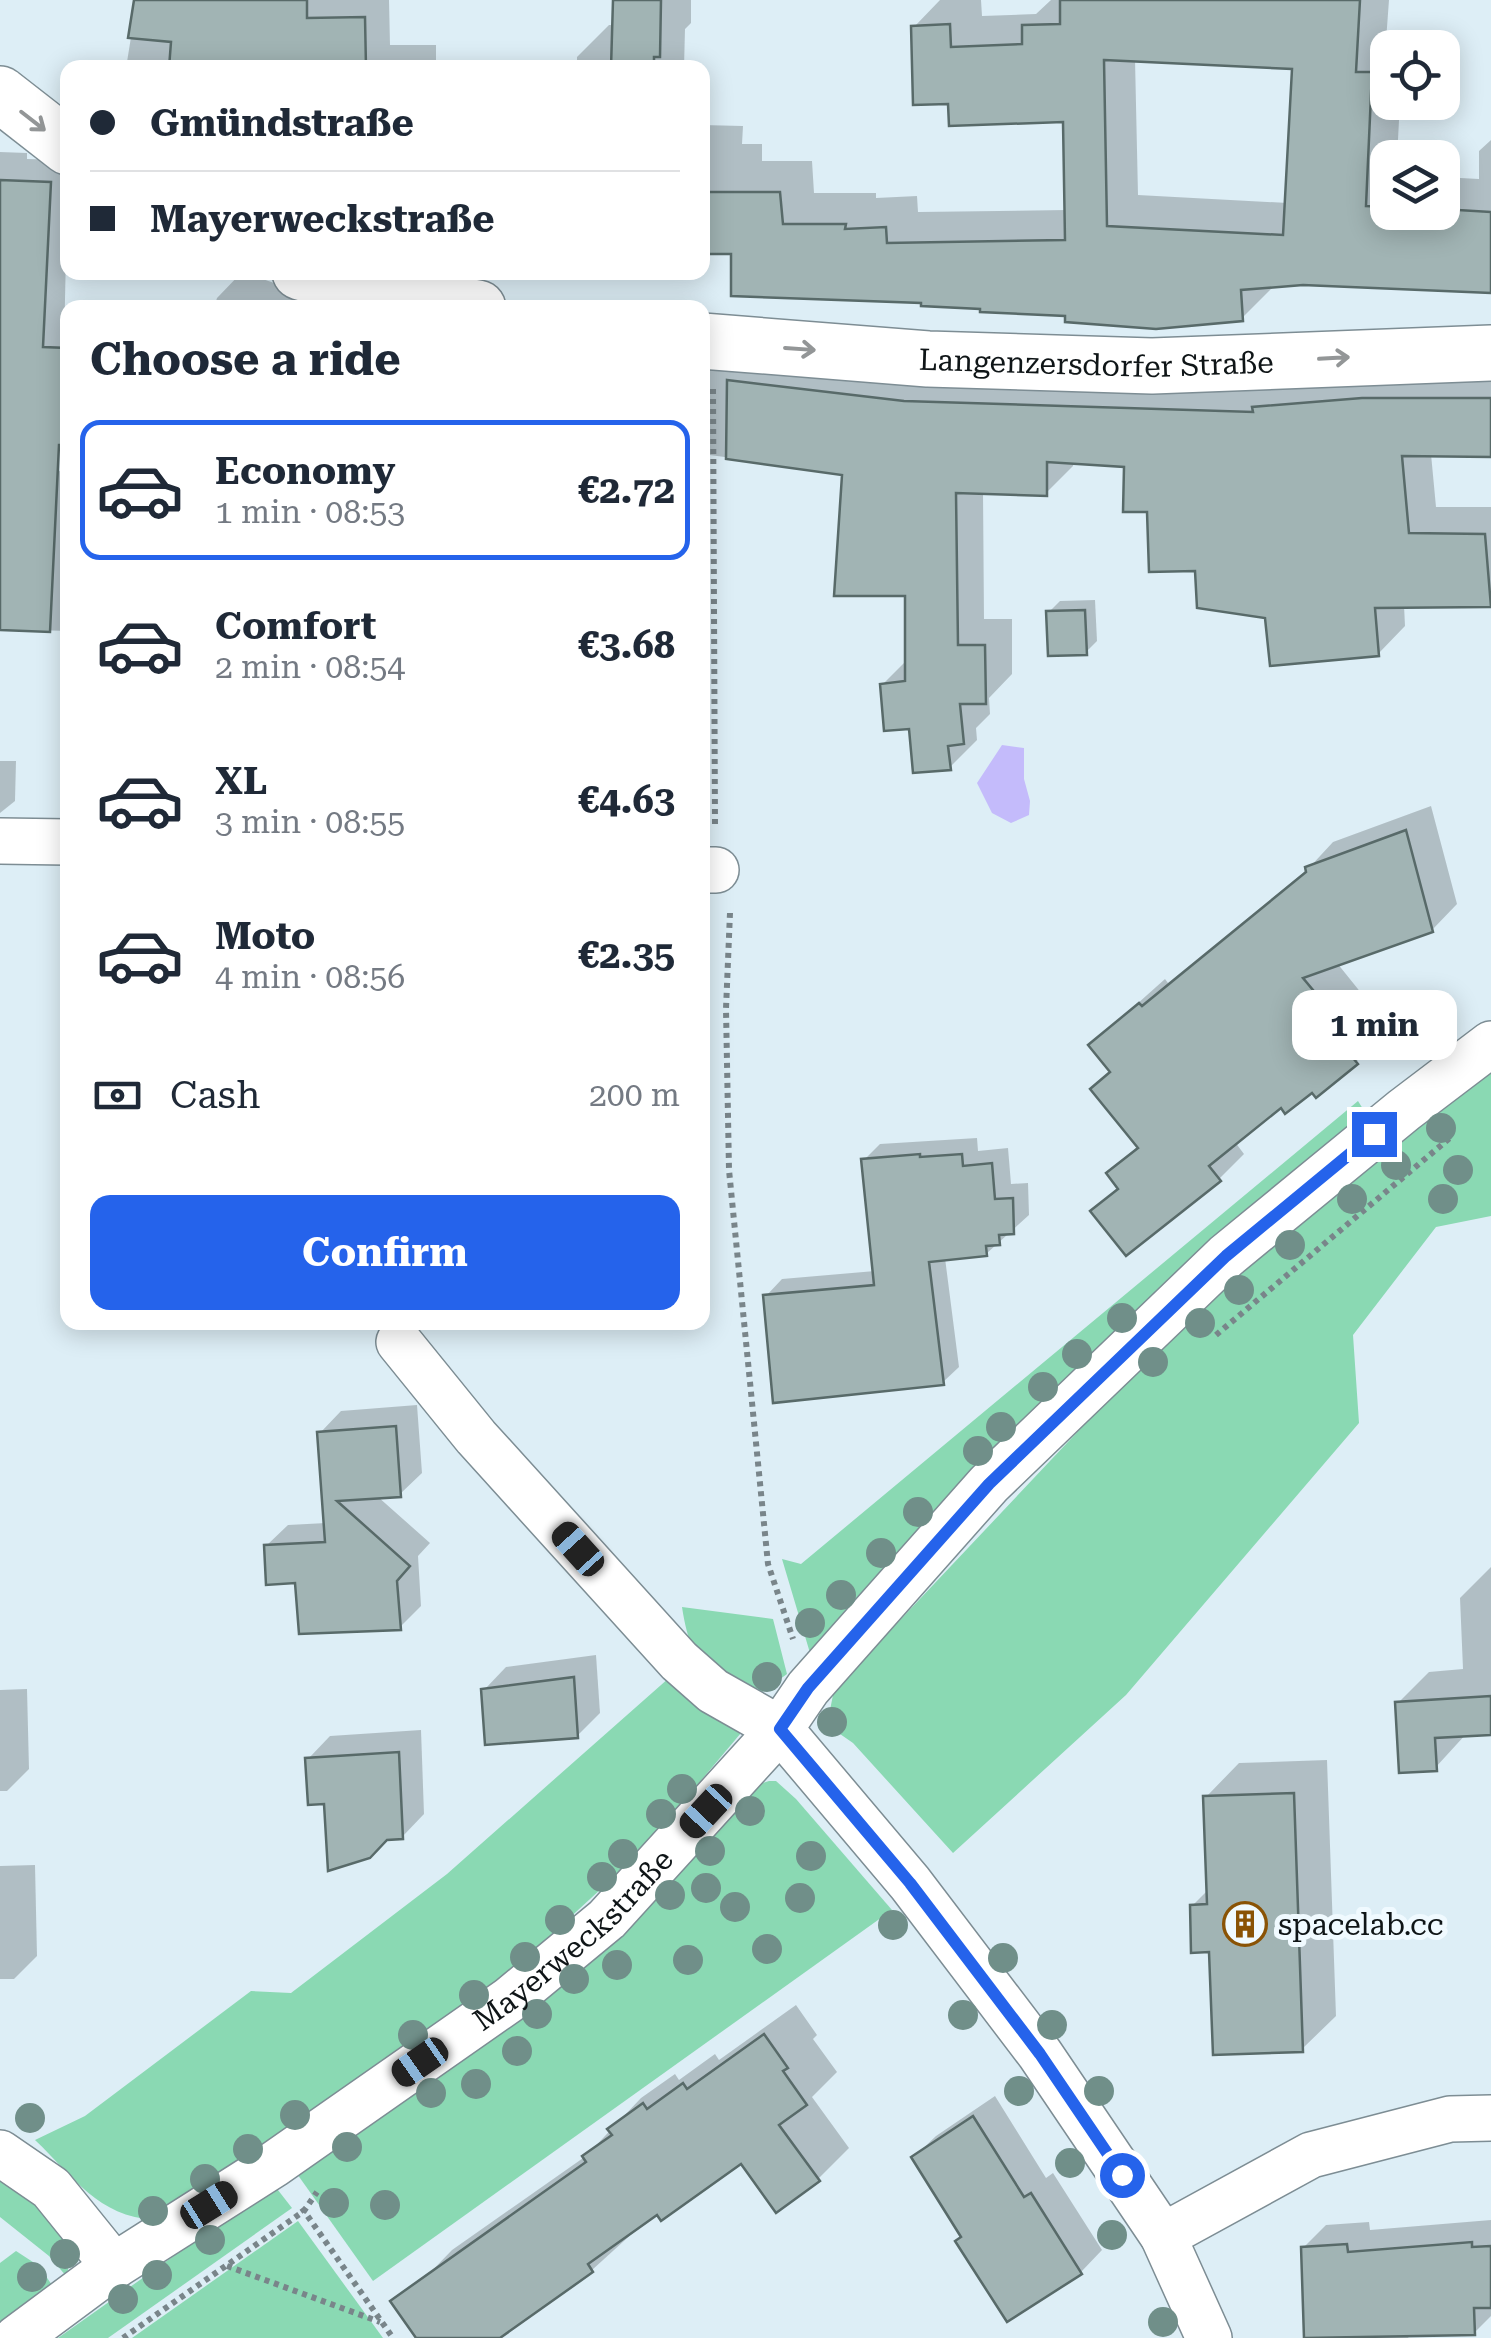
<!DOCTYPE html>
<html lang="en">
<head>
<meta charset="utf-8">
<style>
  body { margin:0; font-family:"Roboto Serif",serif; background:#f2f2f3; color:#1f2937; height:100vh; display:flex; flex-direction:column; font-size:38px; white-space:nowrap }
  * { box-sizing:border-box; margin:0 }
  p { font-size:32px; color:#747a83 }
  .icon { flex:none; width:55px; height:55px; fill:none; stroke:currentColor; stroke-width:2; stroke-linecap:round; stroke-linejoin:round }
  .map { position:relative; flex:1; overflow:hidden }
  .side { position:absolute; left:60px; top:300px; width:650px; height:1030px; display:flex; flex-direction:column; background:#fff; border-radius:20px; box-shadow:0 5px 25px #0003 }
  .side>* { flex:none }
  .hud { position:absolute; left:60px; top:60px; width:650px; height:220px; border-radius:20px; box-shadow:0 5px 25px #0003; display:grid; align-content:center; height:220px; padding:0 30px; background:#fff }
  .controls { position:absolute; left:1370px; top:30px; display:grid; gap:20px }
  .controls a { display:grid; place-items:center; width:90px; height:90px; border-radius:20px; background:#fff; box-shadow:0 5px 25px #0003; font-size:50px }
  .end { position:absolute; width:45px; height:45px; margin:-22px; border:12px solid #2563eb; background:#fff; box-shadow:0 0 0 5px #fff }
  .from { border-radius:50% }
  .bubble { position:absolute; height:70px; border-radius:20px; background:#fff; box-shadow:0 5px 25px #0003; font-size:32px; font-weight:700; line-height:70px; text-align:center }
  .car { position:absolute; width:30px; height:60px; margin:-30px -15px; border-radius:12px; box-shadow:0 0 8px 2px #0007; background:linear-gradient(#222 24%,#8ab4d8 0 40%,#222 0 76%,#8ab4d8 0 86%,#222 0) }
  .hud b { display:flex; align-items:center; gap:35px; height:95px; font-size:38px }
  .hud b+b { border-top:2px solid #e0e1e3 }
  .hud i { width:25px; height:25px; background:#1f2937 }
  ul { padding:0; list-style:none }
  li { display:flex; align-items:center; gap:30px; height:140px; margin:0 20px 15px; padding:0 10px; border:5px solid transparent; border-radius:20px }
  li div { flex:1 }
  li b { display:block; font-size:38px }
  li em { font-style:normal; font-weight:700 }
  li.on { border-color:#2563eb }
  li>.icon { width:90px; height:90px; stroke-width:1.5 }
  h2 { padding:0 30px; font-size:45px; line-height:120px }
  .pay { display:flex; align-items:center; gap:25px; height:110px; padding:0 30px; font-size:38px }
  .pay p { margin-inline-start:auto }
  .button { display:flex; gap:20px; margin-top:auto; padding:20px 30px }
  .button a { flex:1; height:115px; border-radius:20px; background:#2563eb; color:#fff; font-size:40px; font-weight:700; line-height:115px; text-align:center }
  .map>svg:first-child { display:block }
  .green { fill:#8ad9b3 }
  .water { fill:#c4bbfb }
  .shadow { fill:#0003; fill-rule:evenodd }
  .building { fill:#a1b4b4; stroke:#586a69; stroke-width:2.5; fill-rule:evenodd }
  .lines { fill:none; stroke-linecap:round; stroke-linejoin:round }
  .street-casing { stroke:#7d8d94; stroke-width:48 }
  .secondary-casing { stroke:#7d8d94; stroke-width:58 }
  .path { stroke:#79858a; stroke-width:6; stroke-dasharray:5 5; stroke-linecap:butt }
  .street { stroke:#fff; stroke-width:45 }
  .secondary { stroke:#fff; stroke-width:55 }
  .tree { fill:#708f89 }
  .oneway { stroke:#939697 }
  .route { stroke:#2563eb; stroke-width:12 }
  .labels { text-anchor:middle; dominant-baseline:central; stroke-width:10; stroke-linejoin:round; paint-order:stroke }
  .street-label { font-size:30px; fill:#0f1517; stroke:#f0faff }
  .poi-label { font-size:30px; fill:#0f1517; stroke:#f0faff; text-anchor:start }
</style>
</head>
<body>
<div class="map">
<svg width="1491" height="2338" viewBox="0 0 1491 2338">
  <rect width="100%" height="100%" fill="#ddeef6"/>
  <g class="green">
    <path d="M1491 1071V1216L1436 1227 1353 1335 1359 1423 1126 1695 953 1853 853 1743 827 1725 834 1690 1168 1336 1400 1136Z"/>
    <path d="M1358 1101 1368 1117 810 1653 782 1559 801 1564Z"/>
    <path d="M682 1607 773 1619 787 1674 761 1693C714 1656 693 1680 682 1607Z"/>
    <path d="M678 1670 746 1727 640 1853 514 1969 451 2018 155 2220C97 2216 75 2178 35 2140L85 2116 251 1991 291 1993 447 1874Z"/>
    <path d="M769 1781H776L796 1799 892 1910 373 2281 295 2171 753 1786Z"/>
    <path d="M0 2177C40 2202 78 2224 67 2277L49 2256 0 2217Z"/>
    <path d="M274 2185 292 2208 108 2338H58Z"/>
    <path d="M298 2221 383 2338H132Z"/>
    <path d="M16 2251 39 2266 56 2291 0 2332V2263Z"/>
  </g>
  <path class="water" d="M1002 745 1024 748V779L1030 801 1029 815 1011 823 992 813 977 783Z"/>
  <g class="shadow">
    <path d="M137 0H389L390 45H436V68H126Z"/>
    <path d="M615 0H691V23L685 29 684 68H577V57L609 25H615Z"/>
    <path d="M940 0H981L982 16 1036 14 1051 0H1389L1386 41H1402V48H1388V102H1400L1397 158H1388V212H1442V177L1479 179V151L1491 140V291L1303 282 1274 286 1242 318 1067 313 733 252 702 251V125L743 126 742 144H762V161H812L814 193H876V198L917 196 918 212 1067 210 1065 120 951 101 914 27ZM1135 59 1295 66 1288 203 1138 195Z"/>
    <path d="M0 152 27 153V159L68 160 64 347 41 369 0 367Z"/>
    <path d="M242 272 280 285 405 308H214L217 298Z"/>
    <path d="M527 272H613L607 278Z"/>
    <path d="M702 346 1491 372V438L1431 454 1436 507H1491V605H1404L1405 626 1378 654 1267 616 1197 569 1150 509 1127 465 1074 461 1073 466 1046 493 983 491 984 619H1012V674L989 698 990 714 976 728 977 740 950 767 912 726 882 685 908 659 907 594 845 473 702 454Z"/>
    <path d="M68 463V631L0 629V492L54 476Z"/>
    <path d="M1095 600 1097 641 1086 652 1049 612 1060 601Z"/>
    <path d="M0 761H16L15 801 0 813Z"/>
    <path d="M1431 806 1457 904 1432 930 1337 963 1366 999 1358 1008 1381 1037 1356 1062 1281 1104 1235 1142 1244 1154 1219 1179 1093 1212 1119 1186 1109 1173 1139 1145 1093 1089 1112 1070 1091 1045 1165 979 1168 983 1308 869 1333 842Z"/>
    <path d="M977 1138 978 1151 1008 1148 1011 1184 1028 1183 1029 1215 986 1254 945 1258 959 1367 942 1383 766 1296 782 1279 875 1271 864 1160 880 1144Z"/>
    <path d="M417 1405 422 1473 400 1494 377 1496 430 1543 418 1556 421 1606 400 1627 297 1580 266 1546 288 1525 326 1523 320 1433 341 1411Z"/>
    <path d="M1491 1567V1732L1467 1733 1435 1768 1398 1703 1429 1672 1463 1669 1460 1598Z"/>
    <path d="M596 1655 600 1713 577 1736 484 1690 506 1667Z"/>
    <path d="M27 1689 29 1769 7 1791H0V1690Z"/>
    <path d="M421 1730 424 1814 402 1837 327 1801 308 1759 330 1736Z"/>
    <path d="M1327 1760 1336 2016 1302 2049 1212 1950 1192 1906 1209 1889 1206 1797 1239 1763Z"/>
    <path d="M35 1865 37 1956 14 1979H0V1866Z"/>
    <path d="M796 2005 817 2035 813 2039 837 2072 812 2097 849 2148 818 2179 742 2160 657 2211 592 2270 495 2338H464L422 2281 452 2250 586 2156 641 2098 675 2074 679 2080 715 2054 719 2060Z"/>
    <path d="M995 2096 1046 2178 1053 2173 1102 2250 1081 2272 1007 2319 963 2236 914 2157 936 2136Z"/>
    <path d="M1491 2220V2316L1474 2333 1410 2335 1408 2338H1307L1303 2248 1326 2225 1369 2222 1370 2230Z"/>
  </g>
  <g class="building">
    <path d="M134 0H307V18L365 17 366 68H169L171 42 128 38Z"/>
    <path d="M613 0H661L660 57H654V68H611Z"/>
    <path d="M1060 0H1360L1356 72H1372L1366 206 1388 207V212H1442V209L1491 212V293L1303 285 1241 290 1243 321 1156 329 1065 322V316L980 312V309L921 306V303L731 296V254H702V192H780L783 224H846L845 229 886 227 887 243 1065 240 1063 122 949 126 948 104 913 105 911 26 950 24 951 47 1022 44V25L1060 24ZM1104 60 1292 69 1283 235 1107 226Z"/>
    <path d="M0 180 51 182 43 347 68 348V397L65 445H59L50 632 0 630Z"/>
    <path d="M727 380 904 401 1253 412 1252 407 1362 398H1491V457L1402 456 1409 533 1485 534 1491 607 1375 608 1379 656 1270 666 1265 618 1197 608 1195 571 1149 572 1147 512H1123L1124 467 1047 462V496L956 493 958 645H985L986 704H960L964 744 948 746 951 770 913 773 909 729 884 731 880 684 905 681V596H834L842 475 726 459Z"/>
    <path d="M1085 610 1087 655 1048 656 1046 611Z"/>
    <path d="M1406 830 1433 932 1303 978 1343 1026 1334 1035 1358 1064 1316 1098 1312 1093 1285 1114 1281 1108 1209 1166 1221 1181 1126 1256 1090 1211 1118 1189 1106 1173 1138 1148 1090 1089 1110 1072 1088 1045 1139 1003 1142 1006 1306 872 1305 867Z"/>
    <path d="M920 1154V1157L962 1154 963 1166 992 1163 995 1199 1013 1198 1014 1234 999 1235 1000 1245 986 1246 987 1256 929 1262 944 1385 773 1403 763 1295 874 1285 861 1159Z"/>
    <path d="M396 1426 401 1497 337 1501 410 1566 397 1581 401 1630 299 1634 295 1583 266 1585 264 1545 325 1542 317 1432Z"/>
    <path d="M574 1677 578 1738 485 1745 481 1689Z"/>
    <path d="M1491 1696V1735L1435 1738 1437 1771 1399 1773 1395 1702Z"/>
    <path d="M399 1752 403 1839 387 1840 370 1858 328 1871 324 1804 308 1805 305 1758Z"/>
    <path d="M1294 1793 1303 2052 1213 2055 1209 1952 1191 1953 1190 1905 1207 1904 1203 1796Z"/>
    <path d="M764 2034 788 2068 783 2071 807 2105 779 2125 820 2181 776 2213 741 2164 661 2221 657 2215 588 2264 593 2272 500 2338H416L390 2301 586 2162 582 2156 612 2135 607 2129 643 2103 647 2109 683 2083 687 2089Z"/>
    <path d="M973 2116 1024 2197 1031 2193 1082 2274 1007 2322 955 2241 961 2237 911 2157Z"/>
    <path d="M1472 2242V2247L1491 2246V2308H1474L1475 2335 1304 2338 1301 2247 1347 2244 1348 2252Z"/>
  </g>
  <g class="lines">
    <g class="street-casing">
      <g id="street">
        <path d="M0 841 68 842"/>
        <path d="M702 870H716"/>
        <path d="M399 1342 476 1437 679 1661 713 1691 780 1729 910 1883 1040 2054 1163 2236 1209 2338"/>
        <path d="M0 2153 51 2188 114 2266"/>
        <path d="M1163 2236 1311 2155 1450 2119 1491 2118"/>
        <path id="s1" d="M17 2338 114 2266 273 2165 509 2000 607 1919 780 1729 808 1688 989 1484 1226 1256 1404 1110 1491 1044"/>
      </g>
    </g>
    <g class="secondary-casing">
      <g id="secondary">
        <path d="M0 94 68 147"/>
        <path d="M300 272 346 285 478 308"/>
        <path id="s2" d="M702 341 928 359 1152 366 1491 353"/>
      </g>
    </g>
    <g class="path">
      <path d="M713 389 715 827"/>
      <path d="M730 913 726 1009 729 1170 768 1564 793 1639"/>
      <path d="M1216 1335 1451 1137"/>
      <path d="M302 2208 393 2338"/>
      <path d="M227 2266 380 2322"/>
      <path d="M123 2338 304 2211 317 2192"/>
    </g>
    <use href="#street" class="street"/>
    <use href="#secondary" class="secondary"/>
  </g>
  <g class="tree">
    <circle cx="1441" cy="1128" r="15"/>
    <circle cx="1396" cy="1165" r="15"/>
    <circle cx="1458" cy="1170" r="15"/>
    <circle cx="1352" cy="1199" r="15"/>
    <circle cx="1443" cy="1199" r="15"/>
    <circle cx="1290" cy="1245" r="15"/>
    <circle cx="1239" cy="1290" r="15"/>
    <circle cx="1122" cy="1318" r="15"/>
    <circle cx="1200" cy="1323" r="15"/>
    <circle cx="1077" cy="1354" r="15"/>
    <circle cx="1153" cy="1362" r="15"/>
    <circle cx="1043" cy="1387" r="15"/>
    <circle cx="1001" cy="1427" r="15"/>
    <circle cx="978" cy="1451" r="15"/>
    <circle cx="918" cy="1512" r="15"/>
    <circle cx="881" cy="1553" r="15"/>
    <circle cx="841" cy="1595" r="15"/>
    <circle cx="810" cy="1623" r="15"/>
    <circle cx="767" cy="1677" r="15"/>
    <circle cx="832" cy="1722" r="15"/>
    <circle cx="682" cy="1789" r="15"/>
    <circle cx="750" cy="1811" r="15"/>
    <circle cx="661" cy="1814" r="15"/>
    <circle cx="710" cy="1851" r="15"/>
    <circle cx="623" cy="1854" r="15"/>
    <circle cx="811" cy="1856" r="15"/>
    <circle cx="602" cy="1877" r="15"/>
    <circle cx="706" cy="1888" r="15"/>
    <circle cx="670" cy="1895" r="15"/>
    <circle cx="800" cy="1898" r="15"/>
    <circle cx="735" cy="1907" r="15"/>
    <circle cx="560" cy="1920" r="15"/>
    <circle cx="893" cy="1925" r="15"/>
    <circle cx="767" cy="1949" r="15"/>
    <circle cx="525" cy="1957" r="15"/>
    <circle cx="1003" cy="1958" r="15"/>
    <circle cx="688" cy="1960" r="15"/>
    <circle cx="617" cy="1965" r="15"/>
    <circle cx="574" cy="1979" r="15"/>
    <circle cx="474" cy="1995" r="15"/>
    <circle cx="537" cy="2014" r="15"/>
    <circle cx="963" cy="2015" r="15"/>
    <circle cx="1052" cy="2025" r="15"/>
    <circle cx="413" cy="2035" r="15"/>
    <circle cx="517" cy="2051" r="15"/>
    <circle cx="476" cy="2084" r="15"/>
    <circle cx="1019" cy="2091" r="15"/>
    <circle cx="1099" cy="2091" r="15"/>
    <circle cx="431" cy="2093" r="15"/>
    <circle cx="295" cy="2115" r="15"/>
    <circle cx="30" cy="2118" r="15"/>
    <circle cx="347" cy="2147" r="15"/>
    <circle cx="248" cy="2149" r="15"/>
    <circle cx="1070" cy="2163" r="15"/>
    <circle cx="205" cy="2179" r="15"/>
    <circle cx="334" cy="2203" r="15"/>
    <circle cx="385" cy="2205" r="15"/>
    <circle cx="153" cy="2211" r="15"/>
    <circle cx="1112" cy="2235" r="15"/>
    <circle cx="210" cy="2240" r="15"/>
    <circle cx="65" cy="2254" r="15"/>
    <circle cx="157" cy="2275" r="15"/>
    <circle cx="32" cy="2277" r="15"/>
    <circle cx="123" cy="2299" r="15"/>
    <circle cx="1163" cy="2322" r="15"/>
  </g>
  <defs><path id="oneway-shaft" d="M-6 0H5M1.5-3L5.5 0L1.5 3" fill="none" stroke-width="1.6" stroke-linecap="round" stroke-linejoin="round" transform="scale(2.5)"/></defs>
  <g class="oneway">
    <use href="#oneway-shaft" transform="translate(33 121) rotate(38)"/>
    <use href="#oneway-shaft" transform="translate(800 349) rotate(4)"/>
    <use href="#oneway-shaft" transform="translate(1334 358) rotate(-3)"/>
  </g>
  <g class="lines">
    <path class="route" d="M1122 2175 1040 2054 910 1883 780 1729 808 1688 989 1484 1226 1256 1374 1134"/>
  </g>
  <defs>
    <g id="building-ring" transform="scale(2.25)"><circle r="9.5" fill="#f0faff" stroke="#8a5305" stroke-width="1.5"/><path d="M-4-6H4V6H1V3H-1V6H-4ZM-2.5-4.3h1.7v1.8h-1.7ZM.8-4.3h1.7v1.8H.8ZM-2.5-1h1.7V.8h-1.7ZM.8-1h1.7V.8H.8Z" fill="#8a5305"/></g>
  </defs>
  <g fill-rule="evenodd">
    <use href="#building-ring" x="1245" y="1924"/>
  </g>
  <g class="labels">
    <g class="street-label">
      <text stroke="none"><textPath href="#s2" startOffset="395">Langenzersdorfer Straße</textPath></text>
      <text stroke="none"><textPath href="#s1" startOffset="685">Mayerweckstraße</textPath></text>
    </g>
    <g class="poi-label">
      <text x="1278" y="1924">spacelab.cc</text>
    </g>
  </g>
</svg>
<div class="controls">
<a><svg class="icon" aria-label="locate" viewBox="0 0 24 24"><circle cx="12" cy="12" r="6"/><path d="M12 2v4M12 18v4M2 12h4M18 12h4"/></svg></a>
<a><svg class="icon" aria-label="layers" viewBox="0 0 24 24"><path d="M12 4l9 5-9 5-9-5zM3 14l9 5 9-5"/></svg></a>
</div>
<i class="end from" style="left:1122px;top:2175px"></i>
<i class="end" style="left:1374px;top:1134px"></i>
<div class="bubble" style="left:1292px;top:990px;width:165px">1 min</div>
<i class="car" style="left:578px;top:1549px;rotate:318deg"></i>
<i class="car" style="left:706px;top:1811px;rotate:223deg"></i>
<i class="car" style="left:420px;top:2062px;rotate:235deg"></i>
<i class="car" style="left:209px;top:2205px;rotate:58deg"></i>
<div class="hud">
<b><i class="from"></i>Gmündstraße</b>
<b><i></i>Mayerweckstraße</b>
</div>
<section class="side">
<h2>Choose a ride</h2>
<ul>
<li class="on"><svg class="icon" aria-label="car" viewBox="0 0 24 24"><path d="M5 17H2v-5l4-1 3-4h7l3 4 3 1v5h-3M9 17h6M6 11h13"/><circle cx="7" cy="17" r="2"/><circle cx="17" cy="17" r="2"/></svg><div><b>Economy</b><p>1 min · 08:53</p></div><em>€2.72</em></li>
<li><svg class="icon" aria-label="car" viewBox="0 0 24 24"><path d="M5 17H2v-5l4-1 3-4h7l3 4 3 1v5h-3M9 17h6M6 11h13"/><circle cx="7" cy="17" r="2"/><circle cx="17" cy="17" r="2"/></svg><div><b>Comfort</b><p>2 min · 08:54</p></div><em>€3.68</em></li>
<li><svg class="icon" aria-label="car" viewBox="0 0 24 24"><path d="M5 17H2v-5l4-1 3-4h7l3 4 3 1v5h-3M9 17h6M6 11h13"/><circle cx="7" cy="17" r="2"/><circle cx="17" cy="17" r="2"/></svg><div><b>XL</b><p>3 min · 08:55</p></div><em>€4.63</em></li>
<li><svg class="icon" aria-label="car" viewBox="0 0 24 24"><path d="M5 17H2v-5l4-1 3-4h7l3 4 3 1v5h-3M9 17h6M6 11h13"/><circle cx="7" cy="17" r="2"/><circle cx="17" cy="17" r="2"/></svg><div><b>Moto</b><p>4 min · 08:56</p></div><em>€2.35</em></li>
</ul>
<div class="pay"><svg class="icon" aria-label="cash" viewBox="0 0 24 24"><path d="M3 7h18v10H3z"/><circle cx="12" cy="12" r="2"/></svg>Cash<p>200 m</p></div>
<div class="button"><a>Confirm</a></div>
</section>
</div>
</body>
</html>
